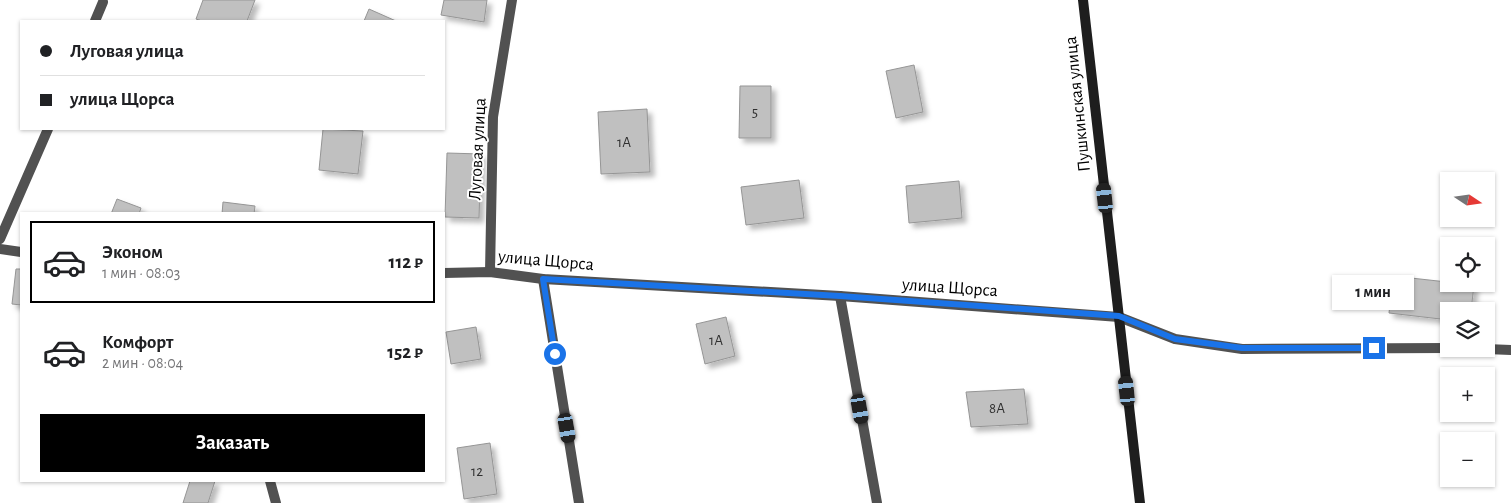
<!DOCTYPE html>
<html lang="ru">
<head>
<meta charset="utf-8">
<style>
  body { margin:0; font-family:"Alegreya Sans",sans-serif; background:#f6f6f6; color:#202124; height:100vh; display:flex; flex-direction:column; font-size:19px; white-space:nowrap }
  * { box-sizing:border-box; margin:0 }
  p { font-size:16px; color:#757577 }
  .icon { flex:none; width:28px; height:28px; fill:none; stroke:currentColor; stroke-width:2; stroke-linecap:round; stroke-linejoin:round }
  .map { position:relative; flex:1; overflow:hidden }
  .drawer { position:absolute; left:20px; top:212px; width:425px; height:270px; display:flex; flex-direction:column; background:#fff; border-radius:0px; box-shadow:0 1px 4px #0004 }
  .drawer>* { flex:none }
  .hud { position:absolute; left:20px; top:20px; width:425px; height:110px; border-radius:0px; box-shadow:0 1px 4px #0004; display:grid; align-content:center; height:110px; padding:0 20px; background:#fff }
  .needle { width:32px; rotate:103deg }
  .controls { position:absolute; left:1440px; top:172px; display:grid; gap:10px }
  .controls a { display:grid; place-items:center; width:55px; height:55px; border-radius:0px; background:#fff; box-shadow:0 1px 4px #0004; font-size:25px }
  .end { position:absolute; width:22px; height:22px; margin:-11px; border:6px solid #1a73e8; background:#fff; box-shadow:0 0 0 2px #fff }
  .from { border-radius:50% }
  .bubble { position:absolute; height:35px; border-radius:0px; background:#fff; box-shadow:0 1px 4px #0004; font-size:16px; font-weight:700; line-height:35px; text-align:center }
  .car { position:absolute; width:15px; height:30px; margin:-15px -8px; border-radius:6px; box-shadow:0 0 4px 1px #0007; background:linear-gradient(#222 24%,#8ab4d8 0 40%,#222 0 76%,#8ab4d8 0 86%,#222 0) }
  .hud b { display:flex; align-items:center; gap:18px; height:48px; font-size:19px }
  .hud b+b { border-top:1px solid #e0e0e0 }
  .hud i { width:12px; height:12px; background:#202124 }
  ul { padding:9px 0 0; list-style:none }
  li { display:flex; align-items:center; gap:15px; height:82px; margin:0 10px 8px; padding:0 10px; border:2px solid transparent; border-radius:0px }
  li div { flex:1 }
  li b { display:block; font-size:19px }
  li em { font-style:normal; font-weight:700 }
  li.active { border-color:#000 }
  li>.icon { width:45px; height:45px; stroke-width:1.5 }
  .cta { display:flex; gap:10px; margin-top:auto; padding:10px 20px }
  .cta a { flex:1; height:58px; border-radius:0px; background:#000; color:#fff; font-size:20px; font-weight:700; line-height:58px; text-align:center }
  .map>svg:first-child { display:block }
  .building { fill:#c0c0c0; stroke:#959595; filter:url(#shadow) }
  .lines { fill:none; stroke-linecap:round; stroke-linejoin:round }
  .lane { stroke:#515151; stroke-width:10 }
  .street { stroke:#515151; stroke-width:10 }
  .secondary { stroke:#1e1e1e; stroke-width:10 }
  .route { stroke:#1a73e8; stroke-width:6 }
  .labels { text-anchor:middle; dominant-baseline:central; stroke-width:4; stroke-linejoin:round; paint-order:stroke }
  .number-label { font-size:15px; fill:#303030 }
  .street-label { font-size:18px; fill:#000; stroke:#fff }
</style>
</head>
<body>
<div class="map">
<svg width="1511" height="503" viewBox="0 0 1511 503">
  <defs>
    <filter id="shadow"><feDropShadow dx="4.5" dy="4.5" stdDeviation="2.5" flood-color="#0004"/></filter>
  </defs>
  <rect width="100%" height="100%" fill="#fff"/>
  <g class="building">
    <path d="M203 0H255L247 21H202L196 19Z"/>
    <path d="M444 0H487L484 22 441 15Z"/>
    <path d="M369 9 396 21H364Z"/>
    <path d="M914 65 923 112 896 118 886 71Z"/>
    <path d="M740 86H771V138H739Z"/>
    <path d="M647 109 650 172 601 174 598 112Z"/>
    <path d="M323 129 363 131 358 174 319 170Z"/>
    <path d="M447 153 481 154 479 218 445 217Z"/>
    <path d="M799 180 804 218 746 225 741 187Z"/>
    <path d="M959 181 962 218 909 223 906 186Z"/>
    <path d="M117 199 141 208 139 214H111Z"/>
    <path d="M223 202 255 206 254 214H222Z"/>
    <path d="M16 269H21V305L12 304Z"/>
    <path d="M1393 276 1474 285 1471 311H1449V320L1389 313Z"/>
    <path d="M726 317 735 356 705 364 696 324Z"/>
    <path d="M476 327 481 359 451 364 446 332Z"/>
    <path d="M1024 389 1028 424 971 427 966 392Z"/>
    <path d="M490 443 497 494 464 499 457 448Z"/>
    <path d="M190 481H215L208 503H183Z"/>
  </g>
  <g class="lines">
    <g class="lane">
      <path d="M490 272 493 117 512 0"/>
      <path d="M270 481 276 503"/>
    </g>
    <g class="street">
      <path d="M95 21 103 2"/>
      <path d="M0 239 48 129"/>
      <path d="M0 249 21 252"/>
      <path d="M444 273 490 272 543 279 840 296 1119 317 1175 339 1242 349 1449 348"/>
      <path d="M543 279 579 503"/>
      <path d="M840 296 877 503"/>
      <path d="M1486 349 1511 350"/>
    </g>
    <path class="secondary" d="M1083 0 1140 503"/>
  </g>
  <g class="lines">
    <path class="route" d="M555 354 543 279 840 296 1119 316 1175 339 1242 348H1374"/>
  </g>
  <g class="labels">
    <g class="number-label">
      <text x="755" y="112">5</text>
      <text x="624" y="142">1А</text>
      <text x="716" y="340">1А</text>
      <text x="997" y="408">8А</text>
      <text x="477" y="471">12</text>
    </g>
    <g class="street-label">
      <text transform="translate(1078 104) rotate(-96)">Пушкинская улица</text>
      <text transform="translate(478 149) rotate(-87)">Луговая улица</text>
      <text transform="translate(546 261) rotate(5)">улица Щорса</text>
      <text transform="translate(950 288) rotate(4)">улица Щорса</text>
    </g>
  </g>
</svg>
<div class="controls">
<a><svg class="needle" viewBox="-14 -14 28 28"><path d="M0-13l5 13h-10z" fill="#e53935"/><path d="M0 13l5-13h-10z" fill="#757577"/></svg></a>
<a><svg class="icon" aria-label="locate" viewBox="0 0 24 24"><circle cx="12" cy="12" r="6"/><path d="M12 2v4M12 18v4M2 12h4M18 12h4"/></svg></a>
<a><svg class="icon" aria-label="layers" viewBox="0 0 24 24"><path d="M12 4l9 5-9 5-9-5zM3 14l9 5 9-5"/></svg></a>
<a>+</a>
<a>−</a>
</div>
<i class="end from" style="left:555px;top:354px"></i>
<i class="end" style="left:1374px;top:348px"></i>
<div class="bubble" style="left:1332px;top:275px;width:82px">1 мин</div>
<i class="car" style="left:1105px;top:198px;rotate:354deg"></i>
<i class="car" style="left:1127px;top:391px;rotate:354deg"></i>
<i class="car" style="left:860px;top:409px;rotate:170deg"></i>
<i class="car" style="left:567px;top:428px;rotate:170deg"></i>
<div class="hud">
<b><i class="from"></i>Луговая улица</b>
<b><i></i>улица Щорса</b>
</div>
<section class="drawer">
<ul>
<li class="active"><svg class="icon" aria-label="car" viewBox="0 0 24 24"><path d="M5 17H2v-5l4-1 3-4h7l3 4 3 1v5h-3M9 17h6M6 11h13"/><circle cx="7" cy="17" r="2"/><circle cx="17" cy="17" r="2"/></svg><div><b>Эконом</b><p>1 мин · 08:03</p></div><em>112 ₽</em></li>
<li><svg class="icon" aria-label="car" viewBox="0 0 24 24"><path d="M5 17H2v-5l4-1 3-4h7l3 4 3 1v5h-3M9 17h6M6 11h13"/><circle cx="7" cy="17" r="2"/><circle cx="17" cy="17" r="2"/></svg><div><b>Комфорт</b><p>2 мин · 08:04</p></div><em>152 ₽</em></li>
</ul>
<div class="cta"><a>Заказать</a></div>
</section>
</div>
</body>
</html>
